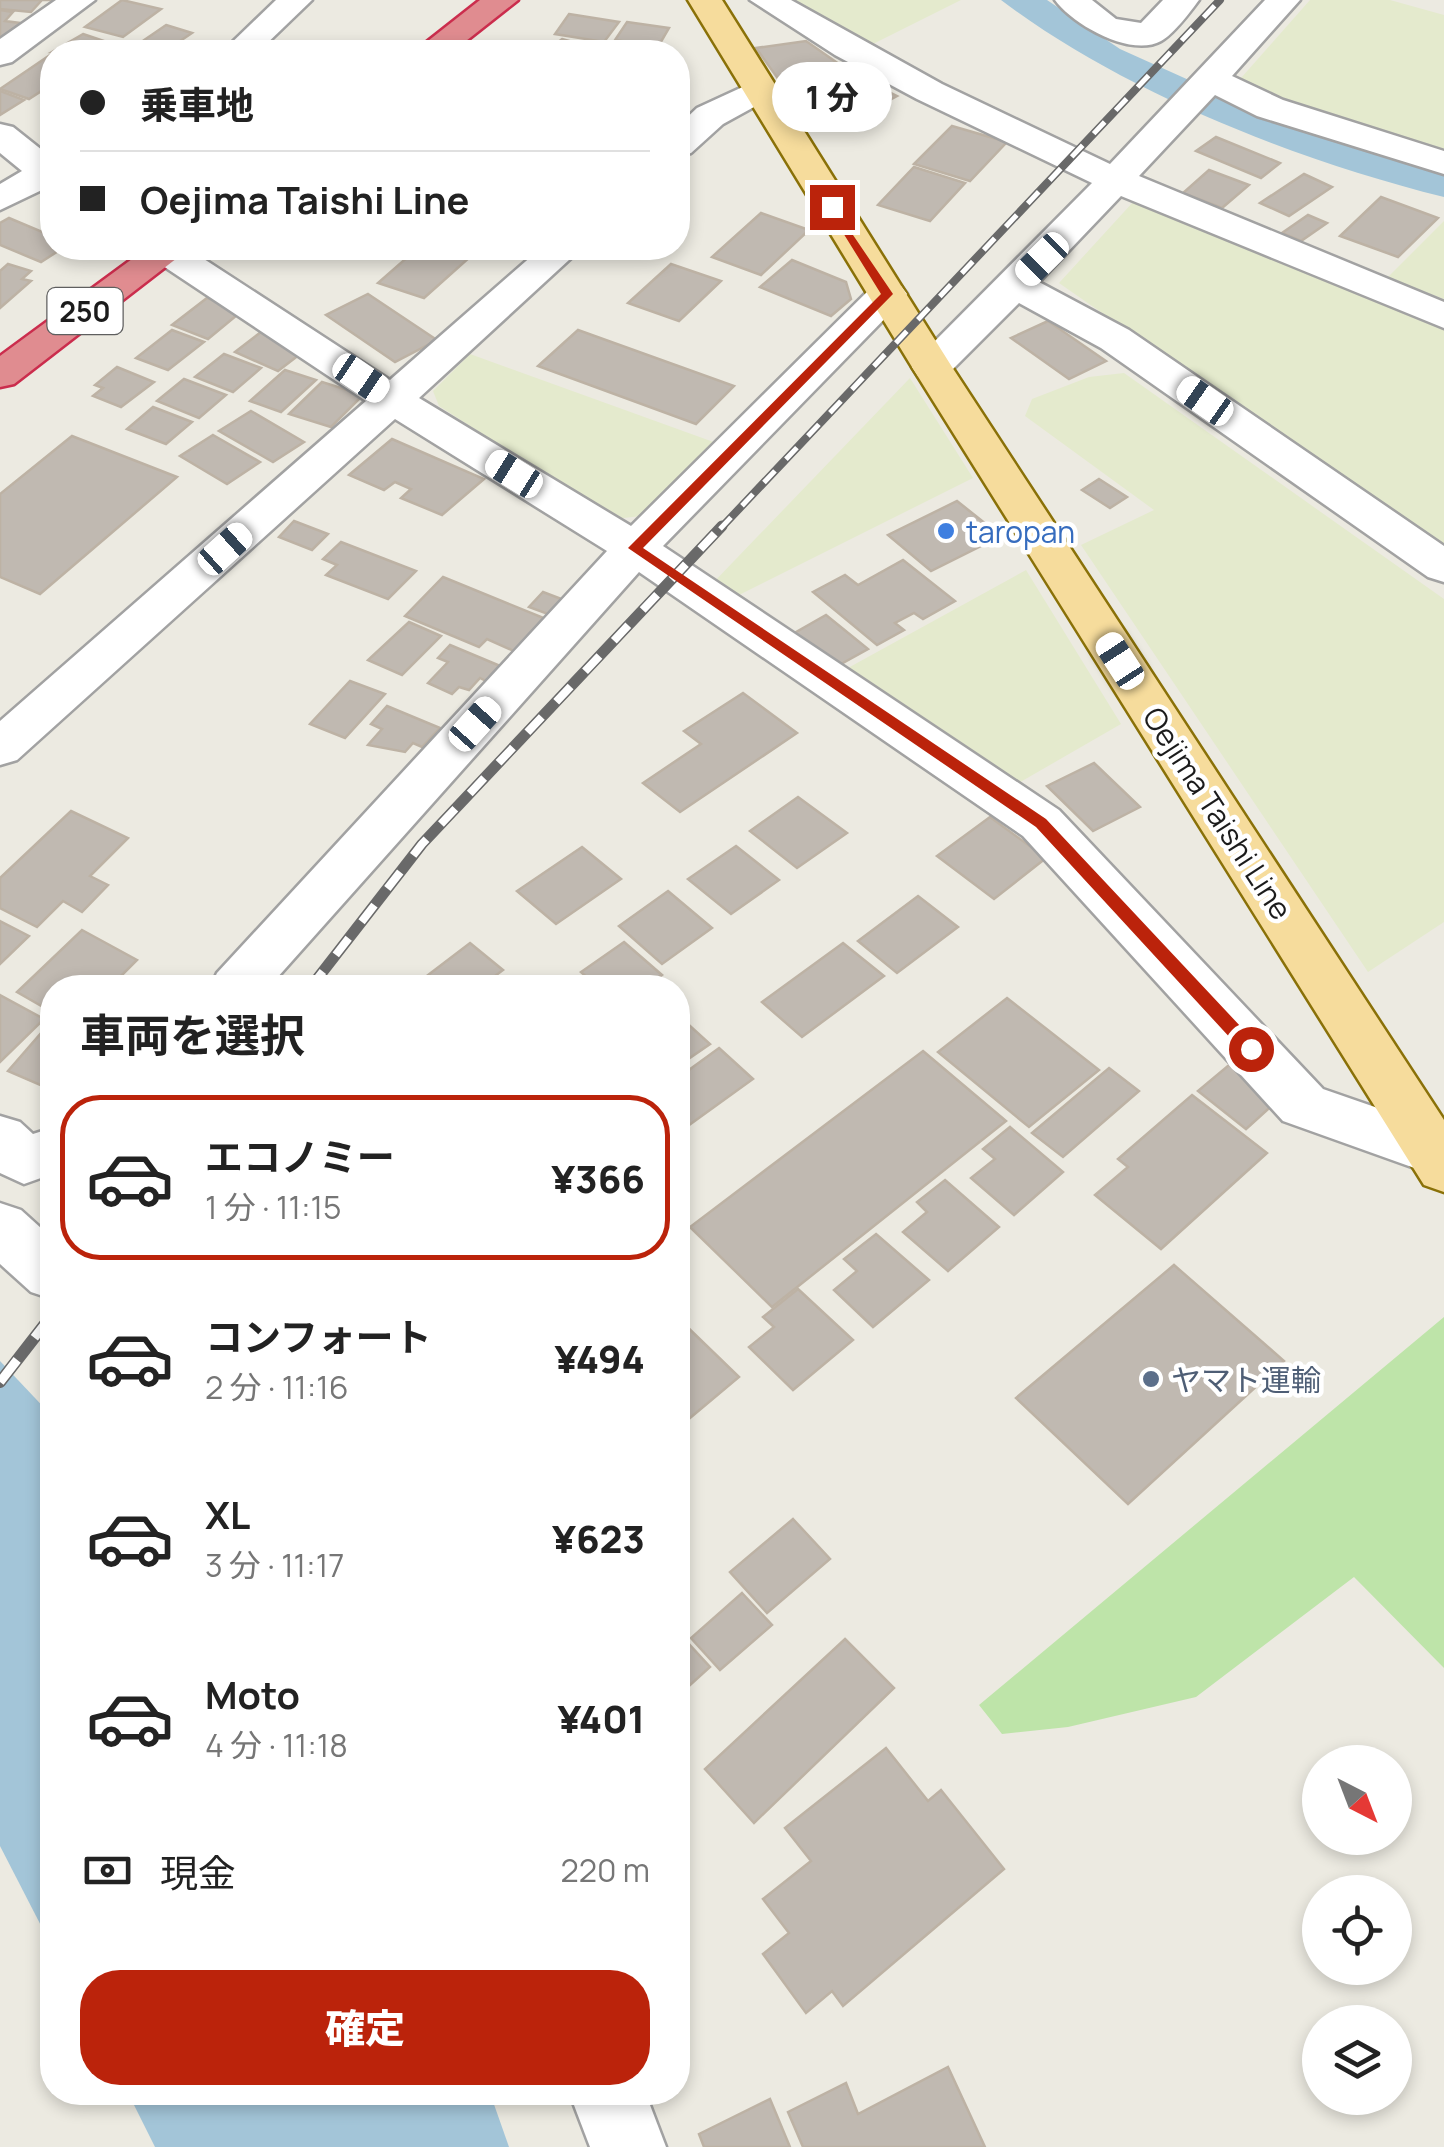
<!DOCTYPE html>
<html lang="ja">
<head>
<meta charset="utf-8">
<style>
  body { margin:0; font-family:Manrope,"Noto Sans JP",sans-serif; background:#f6f6f6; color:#222; height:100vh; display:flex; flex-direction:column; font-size:38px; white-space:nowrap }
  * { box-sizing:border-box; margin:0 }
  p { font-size:32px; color:#767676 }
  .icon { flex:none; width:55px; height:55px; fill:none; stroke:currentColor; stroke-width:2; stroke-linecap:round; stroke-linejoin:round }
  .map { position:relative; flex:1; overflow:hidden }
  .side { position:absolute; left:40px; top:975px; width:650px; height:1130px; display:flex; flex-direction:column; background:#fff; border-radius:40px; box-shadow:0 5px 15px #0003 }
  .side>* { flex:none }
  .hud { position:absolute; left:40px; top:40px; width:650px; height:220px; border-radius:40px; box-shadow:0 5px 15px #0003; display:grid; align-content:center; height:220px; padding:0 40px; background:#fff }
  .needle { width:65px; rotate:138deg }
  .tools { position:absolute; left:1302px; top:1745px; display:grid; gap:20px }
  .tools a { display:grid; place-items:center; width:110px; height:110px; border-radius:50%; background:#fff; box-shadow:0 5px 15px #0003; font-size:50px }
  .end { position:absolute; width:45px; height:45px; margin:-22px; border:12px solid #bb230b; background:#fff; box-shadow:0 0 0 5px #fff }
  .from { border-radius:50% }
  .bubble { position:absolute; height:70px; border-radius:35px; background:#fff; box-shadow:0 5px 15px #0003; font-size:32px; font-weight:800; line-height:70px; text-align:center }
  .car { position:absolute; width:30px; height:60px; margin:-30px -15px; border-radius:12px; box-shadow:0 0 8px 2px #0007; background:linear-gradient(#fff 24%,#345 0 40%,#fff 0 76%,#345 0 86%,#fff 0) }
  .hud b { display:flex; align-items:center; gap:35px; height:95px; font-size:38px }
  .hud b+b { border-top:2px solid #e0e0e0 }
  .hud i { width:25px; height:25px; background:#222 }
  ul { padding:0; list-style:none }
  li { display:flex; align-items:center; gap:30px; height:165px; margin:0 20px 15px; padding:0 20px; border:5px solid transparent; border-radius:40px }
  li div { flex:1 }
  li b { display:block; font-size:38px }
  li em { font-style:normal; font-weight:800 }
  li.active { border-color:#bb230b }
  li>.icon { width:90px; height:90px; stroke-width:1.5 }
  h2 { padding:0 40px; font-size:45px; line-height:120px }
  .pay { display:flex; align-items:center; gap:25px; height:110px; padding:0 40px; font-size:38px }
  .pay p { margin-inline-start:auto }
  .cta { display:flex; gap:20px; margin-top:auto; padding:20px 40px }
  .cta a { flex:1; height:115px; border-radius:40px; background:#bb230b; color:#fff; font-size:40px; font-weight:800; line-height:115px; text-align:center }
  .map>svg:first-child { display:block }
  .farmland { fill:#e4eacd }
  .grass { fill:#bee4a9 }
  .water { fill:#a3c5d8 }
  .building { fill:#c0b9b1; stroke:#bdb2a4; stroke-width:2.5 }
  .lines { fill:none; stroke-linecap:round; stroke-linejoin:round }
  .minor-casing { stroke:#a2a2a2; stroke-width:5 }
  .major-casing { stroke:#8a7108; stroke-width:5 }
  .highway-casing { stroke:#cb2d4d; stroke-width:5 }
  .minor { fill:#fff; fill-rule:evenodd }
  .major { fill:#f6dc9c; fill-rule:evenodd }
  .highway { fill:#e08c90; fill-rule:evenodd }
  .rail-far2-casing { stroke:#696969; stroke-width:8 }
  .rail-far1-casing { stroke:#696969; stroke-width:11 }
  .rail-casing { stroke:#696969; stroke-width:12 }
  .rail-far2 { stroke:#fff; stroke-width:5; stroke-dasharray:16; stroke-linecap:butt }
  .rail-far1 { stroke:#fff; stroke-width:8; stroke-dasharray:21; stroke-linecap:butt }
  .rail { stroke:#fff; stroke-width:9; stroke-dasharray:28; stroke-linecap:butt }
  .route { fill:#bb230b }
  .shop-dot { fill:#3f7fe0; stroke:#fff; stroke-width:4 }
  .service-dot { fill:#5c6f8a; stroke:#fff; stroke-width:4 }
  .labels { text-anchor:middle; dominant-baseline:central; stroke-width:9; stroke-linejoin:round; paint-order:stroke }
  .shield { fill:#fff; stroke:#5f5f5f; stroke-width:2.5 }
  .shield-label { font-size:28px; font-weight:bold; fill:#1b1b1b }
  .shop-label { font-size:30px; fill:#366cbe; stroke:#fff; text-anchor:start }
  .street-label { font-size:30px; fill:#1b1b1b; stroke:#fff }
  .service-label { font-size:30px; fill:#4e5e75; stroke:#fff; text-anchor:start }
</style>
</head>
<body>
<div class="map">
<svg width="1444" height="2147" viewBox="0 0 1444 2147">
  <rect width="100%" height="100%" fill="#eceae1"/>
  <g class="farmland">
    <path d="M787 0H961L865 48Z"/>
    <path d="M1310 0H1390L1444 15V156L1283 101 1241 78Z"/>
    <path d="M1134 201 1444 326V546L1440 548 1059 283Z"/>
    <path d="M1444 221V299L1387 278Z"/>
    <path d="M470 354 719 444 651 515 614 519 439 406 433 391Z"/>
    <path d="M1124 373 1444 599V922L1368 972 1081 545 1154 510 1025 416 1032 399 1089 377Z"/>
    <path d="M910 378 973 478 731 599 711 585Z"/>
    <path d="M1026 570 1121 724 1010 788 837 674Z"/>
  </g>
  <path class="grass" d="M1444 1317V1668L1354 1577 1196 1697 1068 1727 1002 1734 979 1705Z"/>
  <g class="water">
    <path d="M1001 0H1047L1120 49 1280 121 1444 176V197C1296 160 1122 92 1001 0Z"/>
    <path d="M0 1361 52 1416V1947L0 1846Z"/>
    <path d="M128 2093H490L509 2147H155Z"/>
  </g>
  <g class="building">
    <path d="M0 0H65H42L31 12 0 9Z"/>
    <path d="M122 0 161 9 123 37 85 27Z"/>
    <path d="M0 10 13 12 5 21 20 23 4 39 0 38Z"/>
    <path d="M569 14 619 22 604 42 555 34Z"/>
    <path d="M627 22 669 28 658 47 615 40Z"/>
    <path d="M166 25 192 33 164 52 134 47Z"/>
    <path d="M83 34 116 45 104 52H52Z"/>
    <path d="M562 39 591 47 584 52H545Z"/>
    <path d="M806 41 849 71 830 80 784 87 756 48Z"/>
    <path d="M50 55 52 84 29 99 0 89Z"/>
    <path d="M867 81 897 96 867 112 837 97Z"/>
    <path d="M0 91 24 100 0 115Z"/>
    <path d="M830 99 861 117 832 130 801 112Z"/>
    <path d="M952 126 1007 142 970 181 914 164Z"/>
    <path d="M1216 137 1280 163 1261 178 1196 151Z"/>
    <path d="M914 167 965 183 930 221 878 205Z"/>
    <path d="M1209 170 1249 185 1222 208 1183 193Z"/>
    <path d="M1304 174 1332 187 1289 216 1260 203Z"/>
    <path d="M1381 197 1438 218 1398 257 1340 236Z"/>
    <path d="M761 213 809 230 761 275 712 257Z"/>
    <path d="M1308 215 1327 223 1301 241 1282 233Z"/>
    <path d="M9 218 52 236V248H63L41 262 0 245V223Z"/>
    <path d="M418 248H480L424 298 378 283Z"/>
    <path d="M792 260 846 282 851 299 831 316 760 287Z"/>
    <path d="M8 264 31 271 22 279 31 281 0 308V271Z"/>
    <path d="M671 264 721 281 679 321 628 303Z"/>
    <path d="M368 294 437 340 395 362 326 315Z"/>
    <path d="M207 298 242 311 208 339 172 325Z"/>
    <path d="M1048 321 1106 361 1069 379 1011 338Z"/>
    <path d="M172 330 204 342 168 370 136 358Z"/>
    <path d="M578 330 734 386 696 424 538 366Z"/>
    <path d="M261 332 304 351 278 371 235 352Z"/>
    <path d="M224 354 261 368 233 392 195 377Z"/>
    <path d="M117 367 154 382 121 407 93 396 103 388 95 385Z"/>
    <path d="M285 370 316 380 281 412 250 401Z"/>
    <path d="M184 379 226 395 199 418 157 401Z"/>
    <path d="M322 382 363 395 331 427 289 414Z"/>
    <path d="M153 407 192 422 166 444 127 429Z"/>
    <path d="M251 411 304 442 273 462 219 431Z"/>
    <path d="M213 435 260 462 227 484 180 456Z"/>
    <path d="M72 436 177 477 40 594 0 577V494Z"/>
    <path d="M392 439 484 479 442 515 401 498 411 489 395 482 384 490 349 475Z"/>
    <path d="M1099 479 1127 497 1110 508 1082 490Z"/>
    <path d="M957 501 1001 536 931 571 888 535Z"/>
    <path d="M294 521 328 534 312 550 279 537Z"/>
    <path d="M341 542 416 571 388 599 326 575 337 565 323 559Z"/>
    <path d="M903 560 955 601 923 619 914 613 895 623 904 630 877 645 813 592 845 575 858 585Z"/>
    <path d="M443 577 546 619 516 652 487 639 479 647 405 616Z"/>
    <path d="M543 592 572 603 559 618 529 607Z"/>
    <path d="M826 615 868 649 832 669 791 635Z"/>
    <path d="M409 622 441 636 402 675 368 660Z"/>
    <path d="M450 645 505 668 490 683 480 678 469 690 459 687 452 694 428 683 448 662 438 658Z"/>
    <path d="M350 681 385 694 345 738 310 724Z"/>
    <path d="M743 693 797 733 680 812 643 783 701 744 684 731Z"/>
    <path d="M387 706 440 728 422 747 413 743 405 752 368 745 382 729 371 724Z"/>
    <path d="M1094 763 1140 807 1093 831 1047 786Z"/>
    <path d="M798 797 847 833 797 868 750 831Z"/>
    <path d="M71 811 128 838 90 876 108 885 82 912 63 901 37 927 0 908V878Z"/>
    <path d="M990 817 1046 858 994 899 937 856Z"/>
    <path d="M736 846 779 880 731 914 688 879Z"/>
    <path d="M582 847 621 879 556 924 517 891Z"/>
    <path d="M668 891 712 928 662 964 619 926Z"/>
    <path d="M918 896 958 927 897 973 858 941Z"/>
    <path d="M0 921 29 936 0 964Z"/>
    <path d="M82 930 137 960 109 988H52V1012L17 992Z"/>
    <path d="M624 942 662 975 644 988H599L581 972Z"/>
    <path d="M470 943 503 970 479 988H411Z"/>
    <path d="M843 943 884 976 802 1037 762 1002Z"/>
    <path d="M0 995 44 1019 0 1062Z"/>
    <path d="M1007 998 1099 1070 1029 1127 938 1052Z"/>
    <path d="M678 1015 710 1044 678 1066Z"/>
    <path d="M49 1024 52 1079 45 1087 8 1071Z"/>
    <path d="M719 1048 753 1079 678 1133V1078Z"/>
    <path d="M923 1051 1006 1121 772 1307 690 1227Z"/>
    <path d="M1229 1065 1277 1101 1246 1129 1198 1091Z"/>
    <path d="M1109 1068 1139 1091 1063 1157 1032 1133Z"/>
    <path d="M1192 1095 1267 1153 1161 1249 1095 1195 1128 1167 1118 1159Z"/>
    <path d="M1010 1127 1063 1172 1014 1215 971 1178 995 1159 983 1149Z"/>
    <path d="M945 1180 999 1227 948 1271 903 1232 927 1212 917 1202Z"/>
    <path d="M876 1234 929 1280 873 1327 834 1290 857 1271 844 1259Z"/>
    <path d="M1174 1265 1284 1361 1128 1504 1016 1398Z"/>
    <path d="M798 1289 853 1340 793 1390 749 1347 774 1327 763 1317Z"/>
    <path d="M679 1319 739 1377 678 1428V1321Z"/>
    <path d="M793 1519 830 1559 767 1613 730 1572Z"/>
    <path d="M742 1593 772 1625 720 1670 691 1638Z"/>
    <path d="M678 1632 710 1667 678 1696Z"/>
    <path d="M845 1639 894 1688 754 1823 705 1769Z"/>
    <path d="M886 1748 928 1801 941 1790 1004 1869 843 2006 832 1991 806 2013 763 1954 789 1933 763 1899 811 1861 785 1828Z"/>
    <path d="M948 2067 985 2147H803L788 2112 846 2083 858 2114Z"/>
    <path d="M770 2099 790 2147H704L699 2134Z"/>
  </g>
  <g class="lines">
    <g class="minor-casing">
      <g id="minor">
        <path d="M56 0H95L12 62 0 65V39Z"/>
        <path d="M276 0H312L258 52H222Z"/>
        <path d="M750 0H791L942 84 1110 164 1265 0H1300L1232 76 1283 100 1444 151V174L1257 116 1215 95 1139 176 1444 302V328L1121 196 1039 282 1129 330 1444 546V582L1428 577 1101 348 1019 303 946 376 932 379 918 376 912 367 918 358 1092 183 917 99 835 55Z"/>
        <path d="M1055 0H1092L1116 19 1141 23 1163 0H1199C1190 12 1174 34 1161 41 1131 58 1072 24 1055 0Z"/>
        <path d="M760 79 772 83 778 90 772 97 723 124 691 153 678 156V126L697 108Z"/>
        <path d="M0 124 13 127 52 158V189L46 188 0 210V184L22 171 0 153Z"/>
        <path d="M143 248H187L390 380 541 248H582L419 398 631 526 873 286H901L907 294 901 302 663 546 1059 810 1323 1089 1444 1131V1171L1434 1175 1283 1121 1023 836 639 572 268 988H210L217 973 607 551 395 419 17 760 0 765V721L366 401 148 256Z"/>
        <path d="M0 1116 20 1122 33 1134 52 1128V1174L24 1184 0 1173Z"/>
        <path d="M0 1203 21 1210 52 1238V1299L31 1292 0 1264Z"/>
        <path d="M569 2092H645L666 2147H590Z"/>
      </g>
    </g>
    <g class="major-casing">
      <path id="major" d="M688 0H722L952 367 1444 1120V1192L1424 1185 912 367Z"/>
    </g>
    <g class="highway-casing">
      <g id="highway">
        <path d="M480 0H518L452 52H414Z"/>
        <path d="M147 248H190L14 384 0 387V356Z"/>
      </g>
    </g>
    <use href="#minor" class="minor"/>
    <use href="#major" class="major"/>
    <use href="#highway" class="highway"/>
    <g class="rail-far2-casing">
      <path id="rail-far2" d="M720 529 1220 0"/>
    </g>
    <g class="rail-far1-casing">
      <path id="rail-far1" d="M310 988 422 844 722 526"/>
    </g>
    <g class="rail-casing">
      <path id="rail" d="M0 1382 52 1315"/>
    </g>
    <use href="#rail-far2" class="rail-far2"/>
    <use href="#rail-far1" class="rail-far1"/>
    <use href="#rail" class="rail"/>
  </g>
  <path class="route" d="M832 204 893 294 643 548 1046 819 1257 1044V1054H1245L1036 827 628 548 881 294 827 207Z"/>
  <circle class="shop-dot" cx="946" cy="531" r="10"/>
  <circle class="service-dot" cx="1151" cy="1379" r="10"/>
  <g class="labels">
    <rect class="shield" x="47.5" y="288" width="75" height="46" rx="8"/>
    <g class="shield-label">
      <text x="85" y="311">250</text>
    </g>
    <g class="shop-label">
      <text x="966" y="531">taropan</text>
    </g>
    <g class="street-label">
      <text transform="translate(1218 813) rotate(57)">Oejima Taishi Line</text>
    </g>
    <g class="service-label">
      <text x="1171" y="1379">ヤマト運輸</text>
    </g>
  </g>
</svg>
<div class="tools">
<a><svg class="needle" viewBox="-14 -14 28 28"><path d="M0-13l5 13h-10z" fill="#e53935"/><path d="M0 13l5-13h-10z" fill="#767676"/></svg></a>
<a><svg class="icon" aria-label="locate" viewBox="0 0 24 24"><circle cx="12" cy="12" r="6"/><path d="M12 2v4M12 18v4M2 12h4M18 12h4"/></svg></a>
<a><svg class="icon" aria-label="layers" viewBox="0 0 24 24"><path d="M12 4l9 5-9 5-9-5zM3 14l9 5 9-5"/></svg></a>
</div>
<i class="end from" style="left:1251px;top:1049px"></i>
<i class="end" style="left:832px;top:207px"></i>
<div class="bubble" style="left:772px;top:62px;width:120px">1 分</div>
<i class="car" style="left:1042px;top:259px;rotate:225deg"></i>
<i class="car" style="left:361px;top:378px;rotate:124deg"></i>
<i class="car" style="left:1205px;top:401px;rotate:305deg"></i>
<i class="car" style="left:514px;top:474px;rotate:302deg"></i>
<i class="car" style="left:225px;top:549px;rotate:48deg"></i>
<i class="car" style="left:1120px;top:661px;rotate:327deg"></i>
<i class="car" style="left:475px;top:724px;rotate:42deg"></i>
<div class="hud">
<b><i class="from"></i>乗車地</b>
<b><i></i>Oejima Taishi Line</b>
</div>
<section class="side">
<h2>車両を選択</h2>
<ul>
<li class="active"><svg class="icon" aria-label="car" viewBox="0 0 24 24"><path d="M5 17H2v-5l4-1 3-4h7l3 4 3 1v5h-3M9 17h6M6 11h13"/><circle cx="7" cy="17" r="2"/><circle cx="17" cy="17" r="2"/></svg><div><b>エコノミー</b><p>1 分 · 11:15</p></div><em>¥366</em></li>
<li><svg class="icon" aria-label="car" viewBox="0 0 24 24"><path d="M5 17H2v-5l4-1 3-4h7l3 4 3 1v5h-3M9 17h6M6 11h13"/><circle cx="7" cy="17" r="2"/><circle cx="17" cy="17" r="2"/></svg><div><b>コンフォート</b><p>2 分 · 11:16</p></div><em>¥494</em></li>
<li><svg class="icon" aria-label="car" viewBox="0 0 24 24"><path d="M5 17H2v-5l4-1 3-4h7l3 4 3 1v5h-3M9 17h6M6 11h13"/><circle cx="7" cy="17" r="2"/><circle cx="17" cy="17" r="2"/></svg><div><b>XL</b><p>3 分 · 11:17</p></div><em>¥623</em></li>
<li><svg class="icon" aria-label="car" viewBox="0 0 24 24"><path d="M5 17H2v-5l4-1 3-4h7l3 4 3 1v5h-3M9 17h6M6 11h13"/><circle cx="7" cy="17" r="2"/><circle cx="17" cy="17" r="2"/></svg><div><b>Moto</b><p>4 分 · 11:18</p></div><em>¥401</em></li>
</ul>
<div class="pay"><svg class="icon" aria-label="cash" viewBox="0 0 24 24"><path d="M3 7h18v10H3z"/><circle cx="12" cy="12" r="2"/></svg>現金<p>220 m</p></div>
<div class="cta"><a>確定</a></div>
</section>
</div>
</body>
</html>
